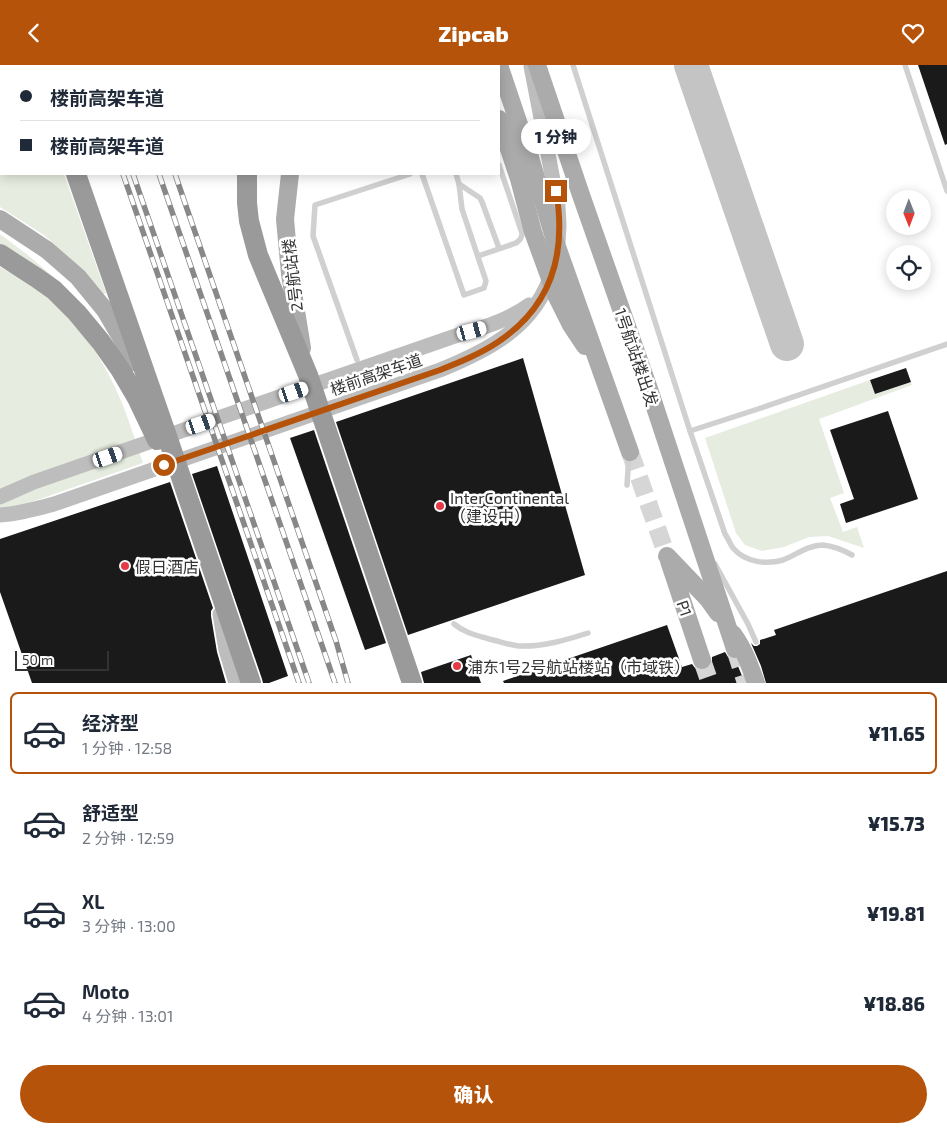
<!DOCTYPE html>
<html lang="zh">
<head>
<meta charset="utf-8">
<style>
  body { margin:0; font-family:"Exo 2","Noto Sans SC",sans-serif; background:#f2f2f3; color:#1f2937; height:100vh; display:flex; flex-direction:column; font-size:19px; white-space:nowrap }
  * { box-sizing:border-box; margin:0 }
  p { font-size:16px; color:#747a83 }
  .icon { flex:none; width:28px; height:28px; fill:none; stroke:currentColor; stroke-width:2; stroke-linecap:round; stroke-linejoin:round }
  .map { position:relative; height:618px; overflow:hidden }
  .drawer { display:flex; flex-direction:column; background:#fff; flex:1 }
  .drawer>* { flex:none }
  .banner { position:absolute; left:0px; top:0px; width:500px; height:110px; box-shadow:0 2px 12px #0003; display:grid; align-content:center; height:110px; padding:0 20px; background:#fff }
  .needle { width:32px; rotate:179deg }
  .controls { position:absolute; left:886px; top:125px; display:grid; gap:10px }
  .controls a { display:grid; place-items:center; width:45px; height:45px; border-radius:50%; background:#fff; box-shadow:0 2px 12px #0003; font-size:25px }
  .scale { position:absolute; left:15px; bottom:12px; width:94px; box-sizing:border-box; padding-left:5px; border:2px solid #333; border-top:0; font-size:14px; line-height:18px; white-space:nowrap; color:#333; -webkit-text-stroke:4px #fff; paint-order:stroke }
  .end { position:absolute; width:22px; height:22px; margin:-11px; border:6px solid #b45309; background:#fff; box-shadow:0 0 0 2px #fff }
  .from { border-radius:50% }
  .bubble { position:absolute; height:35px; border-radius:18px; background:#fff; box-shadow:0 2px 12px #0003; font-size:16px; font-weight:800; line-height:35px; text-align:center }
  .car { position:absolute; width:15px; height:30px; margin:-15px -8px; border-radius:6px; box-shadow:0 0 4px 1px #0007; background:linear-gradient(#fff 24%,#345 0 40%,#fff 0 76%,#345 0 86%,#fff 0) }
  .banner b { display:flex; align-items:center; gap:18px; height:48px; font-size:19px }
  .banner b+b { border-top:1px solid #e0e1e3 }
  .banner i { width:12px; height:12px; background:#1f2937 }
  ul { padding:9px 0 0; list-style:none }
  li { display:flex; align-items:center; gap:15px; height:82px; margin:0 10px 8px; padding:0 10px; border:2px solid transparent; border-radius:8px }
  li div { flex:1 }
  li b { display:block; font-size:19px }
  li em { font-style:normal; font-weight:800 }
  li.active { border-color:#b45309 }
  li>.icon { width:45px; height:45px; stroke-width:1.5 }
  .primary-button { display:flex; gap:10px; margin-top:auto; padding:10px 20px }
  .primary-button a { flex:1; height:58px; border-radius:30px; background:#b45309; color:#fff; font-size:20px; font-weight:800; line-height:58px; text-align:center }
  header { display:flex; justify-content:space-between; align-items:center; height:65px; padding:0 20px; background:#b45309; color:#fff; font-size:22px; font-weight:800 }
  .map>svg:first-child { display:block }
  .green { fill:#e6ecdf }
  .lines { fill:none; stroke-linecap:round; stroke-linejoin:round }
  .taxiway { stroke:#c4c4c4; stroke-width:34 }
  .building { fill:#1a1a1a }
  .primary-tunnel { stroke:#d6d6d6; stroke-width:18; stroke-dasharray:18 9; stroke-linecap:butt }
  .lane { stroke:#d0d0d0; stroke-width:5.5 }
  .secondary { stroke:#bdbdbd; stroke-width:15 }
  .primary { stroke:#ababab; stroke-width:18 }
  .highway { stroke:#9a9a9a; stroke-width:20 }
  .rail-casing { stroke:#888; stroke-width:5.5 }
  .rail { stroke:#fff; stroke-width:4; stroke-dasharray:11; stroke-linecap:butt }
  .route { stroke:#b45309; stroke-width:6 }
  .poi-dot { fill:#e63946; stroke:#fff; stroke-width:2 }
  .labels { text-anchor:middle; dominant-baseline:central; stroke-width:5; stroke-linejoin:round; paint-order:stroke }
  .street-label { font-size:16px; fill:#333; stroke:#fff }
  .poi-label { font-size:16px; fill:#333; stroke:#fff; text-anchor:start }
</style>
</head>
<body>
<header><svg class="icon" aria-label="back" viewBox="0 0 24 24"><path d="M15 5l-7 7 7 7"/></svg>Zipcab<svg class="icon" aria-label="heart" viewBox="0 0 24 24"><path d="M12 20l-8-8c-3-5 5-10 8-4 3-6 11-1 8 4z"/></svg></header>
<div class="map">
<svg width="947" height="618" viewBox="0 0 947 618">
  <rect width="100%" height="100%" fill="#fff"/>
  <g class="green">
    <path d="M0 0H27V1H1V109H64L106 228 101 230 72 195 44 170 0 142Z"/>
    <path d="M0 169 29 191 57 215 0 182Z"/>
    <path d="M0 202C14 210 30 217 43 227 75 252 102 292 118 329 128 351 135 375 143 398L0 448Z"/>
    <path d="M870 315 875 329 911 317 912 320 819 354 844 428 830 433 843 467 857 462 864 483 828 471 809 472 784 482 762 486 745 480 736 468 705 373Z"/>
  </g>
  <g class="lines">
    <path class="taxiway" d="M691 0 787 279"/>
  </g>
  <g class="building">
    <path d="M918 0H947V79L945 80Z"/>
    <path d="M523 293 585 510 408 570 336 357Z"/>
    <path d="M906 303 911 317 875 329 870 315Z"/>
    <path d="M888 346 918 434 846 458 840 439 854 434 830 365Z"/>
    <path d="M314 365 386 578 365 585 290 373Z"/>
    <path d="M217 401 288 611 269 618H263L262 614 192 409Z"/>
    <path d="M170 417 213 543 211 546V551L217 587 226 618H32L0 527V474Z"/>
    <path d="M947 506V618H766L761 601 751 578 754 581H757L760 579V575L776 570 774 565Z"/>
    <path d="M667 560 682 602 692 599 695 603 699 605H706L710 602 712 598V592L725 587 728 592 735 594 745 618H504L503 616Z"/>
    <path d="M471 590 481 618H424L421 607Z"/>
  </g>
  <g class="lines">
    <g class="primary-tunnel">
      <path d="M630 387 667 491"/>
      <path d="M735 584 746 618"/>
      <path d="M702 595 710 618"/>
    </g>
    <g class="lane">
      <path d="M422 0 423 1"/>
      <path d="M573 0 690 366 725 469C728 473 730 479 733 483 745 497 766 500 783 495 796 490 808 480 823 480 833 481 843 485 852 490"/>
      <path d="M905 0 947 126"/>
      <path d="M422 109 464 230 484 223 486 216 462 144 459 119 456 109"/>
      <path d="M459 119 480 133 482 137 499 183"/>
      <path d="M478 191 516 178C520 175 522 173 522 168L499 100"/>
      <path d="M357 295 313 171 315 140 410 109"/>
      <path d="M690 366 761 343 947 279"/>
      <path d="M627 420 629 390"/>
      <path d="M715 499 748 559 756 577"/>
      <path d="M454 559C465 568 476 570 489 574 499 576 509 580 519 581 543 582 566 575 588 568"/>
    </g>
    <g class="secondary">
      <path d="M531 1 558 141 559 160 558 178"/>
      <path d="M0 432 34 417 461 269C486 262 508 255 529 240"/>
      <path d="M0 450C18 449 36 444 54 439L440 305C489 285 535 262 552 207"/>
      <path d="M220 549 226 585 236 618"/>
    </g>
    <g class="primary">
      <path d="M480 0V1"/>
      <path d="M499 0 529 89 555 176 630 387"/>
      <path d="M537 0 581 130 648 321 735 584"/>
      <path d="M325 1 326 0"/>
      <path d="M499 54 519 114 533 167 556 230 571 260 585 281"/>
      <path d="M290 109 285 154 290 209 302 283"/>
      <path d="M0 154 47 185 78 212 105 245 129 286 134 297"/>
      <path d="M667 491 708 534 718 548"/>
      <path d="M669 496 702 595"/>
      <path d="M733 569C744 584 750 601 756 618"/>
    </g>
    <g class="highway">
      <path d="M38 0V1"/>
      <path d="M264 1 265 0"/>
      <path d="M76 109 167 371 251 618"/>
      <path d="M247 109V138L249 156 258 190 308 310 412 618"/>
      <path d="M0 189 37 213 54 225 77 248 101 277 120 304 137 333 157 375"/>
    </g>
    <g class="rail-casing">
      <g id="rail">
        <path d="M123 109 299 618"/>
        <path d="M133 109 309 618"/>
        <path d="M159 109 335 618"/>
        <path d="M175 109 336 576 348 618"/>
      </g>
    </g>
    <use href="#rail" class="rail"/>
  </g>
  <g class="lines">
    <path class="route" d="M164 400 440 305C460 297 480 289 498 277 552 241 567 189 556 126"/>
  </g>
  <g class="poi-dot">
    <circle cx="440" cy="441" r="5"/>
    <circle cx="125" cy="501" r="5"/>
    <circle cx="457" cy="601" r="5"/>
  </g>
  <g class="labels">
    <g class="street-label">
      <text transform="translate(292 210) rotate(-97)">2号航站楼</text>
      <text transform="translate(637 292) rotate(71)">1号航站楼出发</text>
      <text transform="translate(376 309) rotate(-19)">楼前高架车道</text>
      <text transform="translate(685 543) rotate(71)">P1</text>
    </g>
    <g class="poi-label">
      <text x="450" y="432">InterContinental<tspan x="450" dy="18">（建设中）</tspan></text>
      <text x="135" y="501">假日酒店</text>
      <text x="467" y="601">浦东1号2号航站楼站（市域铁）</text>
    </g>
  </g>
</svg>
<div class="controls">
<a><svg class="needle" viewBox="-14 -14 28 28"><path d="M0-13l5 13h-10z" fill="#e53935"/><path d="M0 13l5-13h-10z" fill="#747a83"/></svg></a>
<a><svg class="icon" aria-label="locate" viewBox="0 0 24 24"><circle cx="12" cy="12" r="6"/><path d="M12 2v4M12 18v4M2 12h4M18 12h4"/></svg></a>
</div>
<div class="scale">50 m</div>
<i class="end from" style="left:164px;top:400px"></i>
<i class="end" style="left:556px;top:126px"></i>
<div class="bubble" style="left:521px;top:54px;width:70px">1 分钟</div>
<i class="car" style="left:472px;top:266px;rotate:75deg"></i>
<i class="car" style="left:294px;top:327px;rotate:71deg"></i>
<i class="car" style="left:201px;top:359px;rotate:71deg"></i>
<i class="car" style="left:108px;top:392px;rotate:71deg"></i>
<div class="banner">
<b><i class="from"></i>楼前高架车道</b>
<b><i></i>楼前高架车道</b>
</div>
</div>
<section class="drawer">
<ul>
<li class="active"><svg class="icon" aria-label="car" viewBox="0 0 24 24"><path d="M5 17H2v-5l4-1 3-4h7l3 4 3 1v5h-3M9 17h6M6 11h13"/><circle cx="7" cy="17" r="2"/><circle cx="17" cy="17" r="2"/></svg><div><b>经济型</b><p>1 分钟 · 12:58</p></div><em>¥11.65</em></li>
<li><svg class="icon" aria-label="car" viewBox="0 0 24 24"><path d="M5 17H2v-5l4-1 3-4h7l3 4 3 1v5h-3M9 17h6M6 11h13"/><circle cx="7" cy="17" r="2"/><circle cx="17" cy="17" r="2"/></svg><div><b>舒适型</b><p>2 分钟 · 12:59</p></div><em>¥15.73</em></li>
<li><svg class="icon" aria-label="car" viewBox="0 0 24 24"><path d="M5 17H2v-5l4-1 3-4h7l3 4 3 1v5h-3M9 17h6M6 11h13"/><circle cx="7" cy="17" r="2"/><circle cx="17" cy="17" r="2"/></svg><div><b>XL</b><p>3 分钟 · 13:00</p></div><em>¥19.81</em></li>
<li><svg class="icon" aria-label="car" viewBox="0 0 24 24"><path d="M5 17H2v-5l4-1 3-4h7l3 4 3 1v5h-3M9 17h6M6 11h13"/><circle cx="7" cy="17" r="2"/><circle cx="17" cy="17" r="2"/></svg><div><b>Moto</b><p>4 分钟 · 13:01</p></div><em>¥18.86</em></li>
</ul>
<div class="primary-button"><a>确认</a></div>
</section>
</body>
</html>
